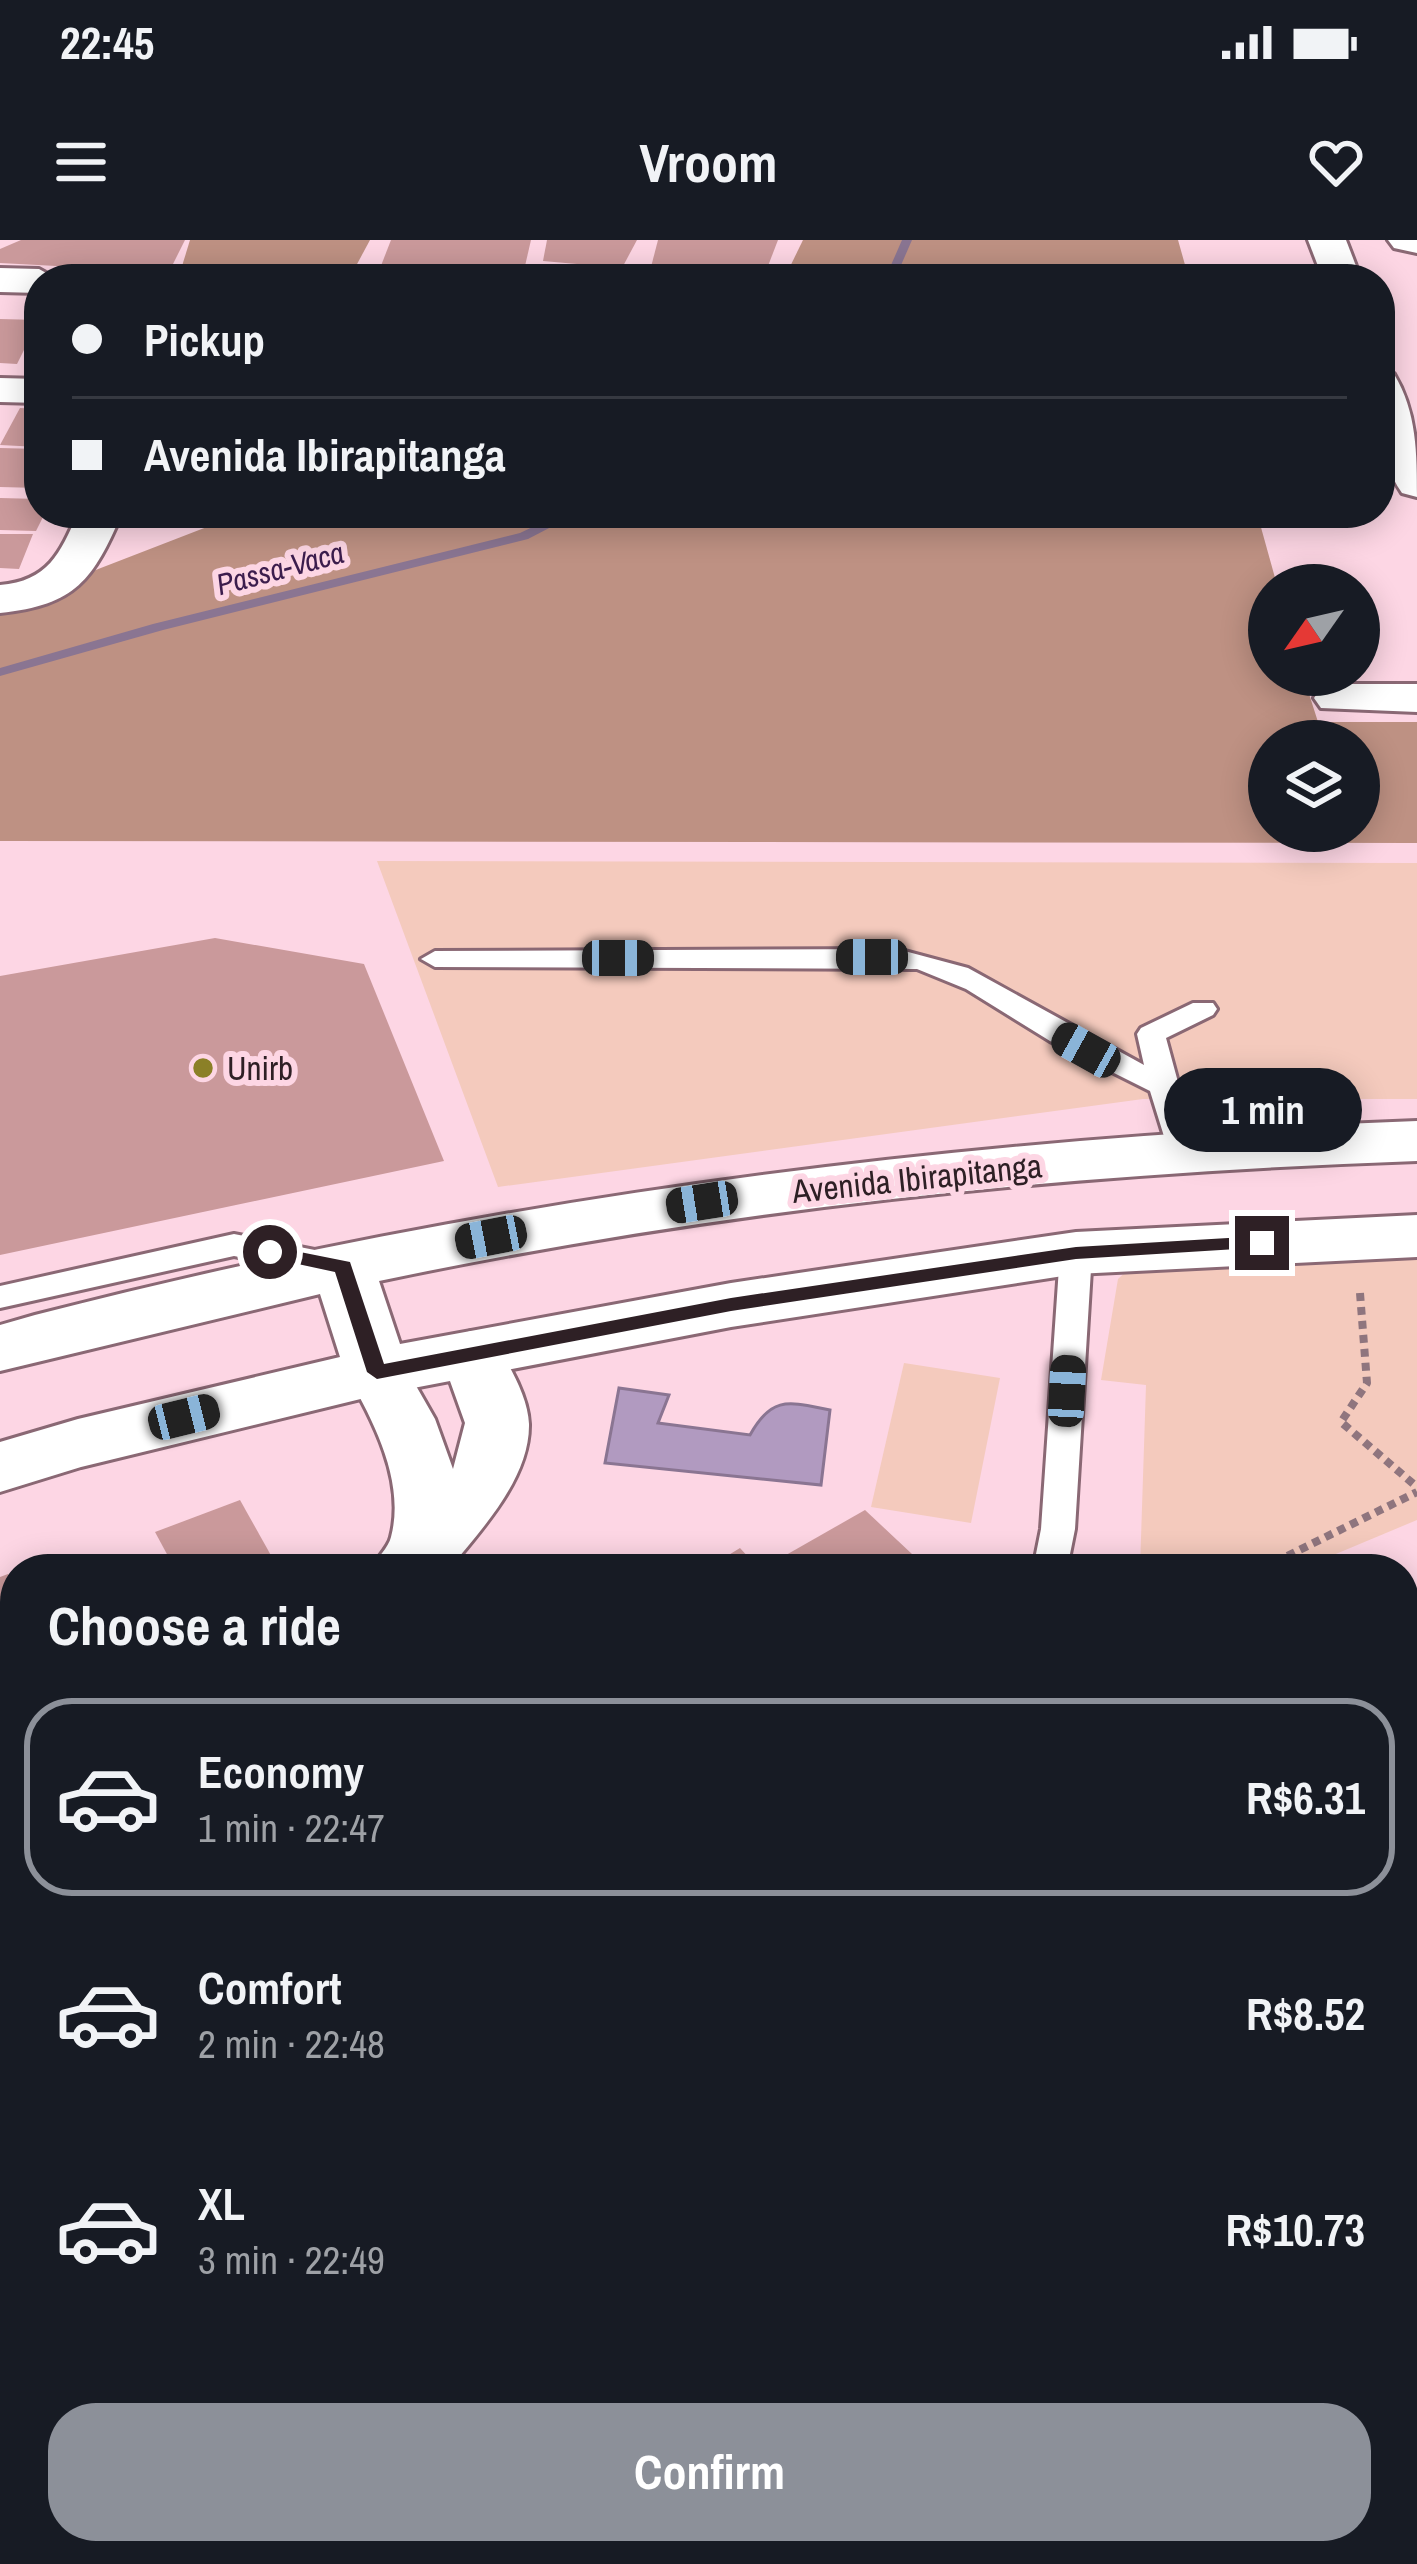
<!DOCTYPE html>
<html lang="en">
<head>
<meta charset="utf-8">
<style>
  body { margin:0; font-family:"Archivo Narrow",sans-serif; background:#20242c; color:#f1f3f6; height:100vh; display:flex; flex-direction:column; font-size:45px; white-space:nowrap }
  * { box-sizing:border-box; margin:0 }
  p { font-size:39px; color:#9ea1a6 }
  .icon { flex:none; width:66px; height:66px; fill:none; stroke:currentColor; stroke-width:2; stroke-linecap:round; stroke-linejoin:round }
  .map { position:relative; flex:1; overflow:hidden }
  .panel { position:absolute; left:0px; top:1314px; width:1419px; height:1011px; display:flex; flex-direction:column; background:#171b24; border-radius:48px 48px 0 0; box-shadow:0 6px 30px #0003 }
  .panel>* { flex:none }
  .guide { position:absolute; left:24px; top:24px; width:1371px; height:264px; border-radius:48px; box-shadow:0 6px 30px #0003; display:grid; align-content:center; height:264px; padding:0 48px; background:#171b24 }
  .needle { width:78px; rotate:236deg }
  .fabs { position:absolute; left:1248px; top:324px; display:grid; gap:24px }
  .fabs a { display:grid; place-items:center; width:132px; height:132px; border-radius:50%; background:#171b24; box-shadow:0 6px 30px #0003; font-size:60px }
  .end { position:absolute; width:54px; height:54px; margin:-27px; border:15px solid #2e2025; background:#fff; box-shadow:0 0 0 6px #fff }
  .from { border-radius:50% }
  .bubble { position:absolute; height:84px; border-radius:42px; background:#171b24; box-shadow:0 6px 30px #0003; font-size:39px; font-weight:700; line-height:84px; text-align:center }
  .car { position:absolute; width:36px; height:72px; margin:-36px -18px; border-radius:15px; box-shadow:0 0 9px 3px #0007; background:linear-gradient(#222 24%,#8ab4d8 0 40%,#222 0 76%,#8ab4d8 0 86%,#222 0) }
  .guide b { display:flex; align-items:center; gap:42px; height:114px; font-size:45px }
  .guide b+b { border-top:3px solid #363941 }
  .guide i { width:30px; height:30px; background:#f1f3f6 }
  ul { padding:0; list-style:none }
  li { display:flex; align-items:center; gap:36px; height:198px; margin:0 24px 18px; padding:0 24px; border:6px solid transparent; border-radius:48px }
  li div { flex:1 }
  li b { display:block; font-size:45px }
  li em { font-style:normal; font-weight:700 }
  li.on { border-color:#8c9099 }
  li>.icon { width:108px; height:108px; stroke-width:1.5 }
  h2 { padding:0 48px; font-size:54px; line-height:144px }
  .primary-button { display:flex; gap:24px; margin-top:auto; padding:24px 48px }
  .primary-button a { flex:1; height:138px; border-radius:48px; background:#8c9099; color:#fff; font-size:48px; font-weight:700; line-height:138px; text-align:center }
  .status { display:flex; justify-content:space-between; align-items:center; height:84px; padding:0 60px; background:#171b24; direction:ltr }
  .status svg { height:33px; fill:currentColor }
  header { display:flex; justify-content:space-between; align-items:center; height:156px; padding:0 48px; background:#171b24; font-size:54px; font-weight:700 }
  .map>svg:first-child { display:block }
  .green { fill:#f4cabd }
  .forest { fill:#be9183; fill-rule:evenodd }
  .water { fill:#b19ac0; stroke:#8a7592; stroke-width:3 }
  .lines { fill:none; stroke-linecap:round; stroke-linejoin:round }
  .stream { fill:#8a7592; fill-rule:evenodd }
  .building { fill:#ca999b }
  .lane-casing { stroke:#8a6874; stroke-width:6 }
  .street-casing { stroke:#8a6874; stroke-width:6 }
  .secondary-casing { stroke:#8a6874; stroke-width:6 }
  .path-far1 { stroke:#8f757e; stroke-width:8; stroke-dasharray:8 6; stroke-linecap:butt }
  .path { stroke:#8f757e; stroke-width:9; stroke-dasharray:10 8; stroke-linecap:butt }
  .lane { fill:#fff; fill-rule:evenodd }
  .street { fill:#fff; fill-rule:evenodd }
  .secondary { fill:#fff; fill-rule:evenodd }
  .route { fill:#2e2025 }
  .poi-dot { fill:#8b8027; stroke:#fdd6e4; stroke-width:4.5 }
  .labels { text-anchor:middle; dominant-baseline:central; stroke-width:12; stroke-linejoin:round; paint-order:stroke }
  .far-water-label { font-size:30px; font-style:italic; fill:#3c1d4d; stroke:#fdd6e4 }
  .poi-label { font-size:33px; fill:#2e2025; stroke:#fdd6e4; text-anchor:start }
  .street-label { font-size:33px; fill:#2e2025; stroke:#fdd6e4 }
</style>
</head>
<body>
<div class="status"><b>22:45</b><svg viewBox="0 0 49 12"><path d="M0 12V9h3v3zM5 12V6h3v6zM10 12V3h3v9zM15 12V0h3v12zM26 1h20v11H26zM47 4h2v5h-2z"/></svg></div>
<header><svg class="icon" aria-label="menu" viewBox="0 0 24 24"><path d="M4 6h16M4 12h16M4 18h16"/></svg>Vroom<svg class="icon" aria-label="heart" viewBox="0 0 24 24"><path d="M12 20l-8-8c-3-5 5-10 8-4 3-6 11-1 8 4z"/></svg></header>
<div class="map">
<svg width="1417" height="2324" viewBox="0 0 1417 2324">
  <rect width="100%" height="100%" fill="#fdd6e4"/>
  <g class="green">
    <path d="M377 621 1417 623V859H1143L498 947Z"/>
    <path d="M1417 1010V1280L1300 1329H1140L1146 1145 1101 1140 1118 1039 1134 1024Z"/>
    <path d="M904 1123 1000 1138 971 1283 871 1267Z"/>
  </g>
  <g class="forest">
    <path d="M190 0H370L349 39 179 36Z"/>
    <path d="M803 0H1178L1189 39H784Z"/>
    <path d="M243 273H1257L1277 345H1269V435H1303L1318 482H1417V603L0 601V367ZM1269 501H1359V591H1269Z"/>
    <path d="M15 2143V2310H337L331 2324H0V2159Z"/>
  </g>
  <g class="water">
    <path d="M619 1148 669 1155 658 1183 750 1195C772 1155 789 1162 830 1170L821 1245 605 1223Z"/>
    <path d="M1404 1710 1417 1711V1846L1404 1845Z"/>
  </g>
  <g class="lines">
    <g class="stream">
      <path d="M902 0H912L895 39H885Z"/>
      <path d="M562 273H578L528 299 163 390 0 436V428L153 384 520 293Z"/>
    </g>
  </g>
  <g class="building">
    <path d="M21 0H185L169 32 0 23V9Z"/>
    <path d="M391 0H531L522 39 377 36Z"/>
    <path d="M547 0H637L622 28 543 21Z"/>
    <path d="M658 0H778L763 39H658L651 27Z"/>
    <path d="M0 79 39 80 17 124 0 123Z"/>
    <path d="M20 168 39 169V207L0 205Z"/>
    <path d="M0 208 39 209V248L0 247Z"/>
    <path d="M0 258 39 259V273H45L36 291 0 290Z"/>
    <path d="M0 294H33L19 329 0 328Z"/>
    <path d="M215 698 364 724 444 921 0 1015V736Z"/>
    <path d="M240 1260 273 1319 247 1329H175L155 1292Z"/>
    <path d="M865 1270 928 1329H799L786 1315Z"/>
    <path d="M740 1308 759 1329H706Z"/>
    <path d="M8 1334 15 1349V1447L0 1453V1337Z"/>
    <path d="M1417 1445V1651L1404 1654V1446Z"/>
    <path d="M0 1702 15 1709V1825L0 1844Z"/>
    <path d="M354 2310H1089L1094 2324H356Z"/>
  </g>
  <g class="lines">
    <g class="lane-casing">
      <g id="lane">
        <path d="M897 709 968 728 1144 825 1137 794 1141 788 1193 763H1213L1217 769 1213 775 1166 798 1197 912 1193 919H1171L1150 851 1050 801 966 749 917 729 435 727 421 719 435 711Z"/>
        <path d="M234 994 330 1013 341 1016 346 1024 341 1032 330 1035 234 1016 0 1068V1046Z"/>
        <path d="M1076 1002 1087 1005 1092 1013 1075 1289 1067 1329H1033L1041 1289 1060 1013 1065 1005Z"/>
        <path d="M1119 2310H1165L1167 2324H1121Z"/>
        <rect x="1346" y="2310" width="46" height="14"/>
      </g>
    </g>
    <g class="street-casing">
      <g id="street">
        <path d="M1308 0H1346L1361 39H1323Z"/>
        <path d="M1388 0H1417V13L1394 8Z"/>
        <path d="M0 28 39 29 57 39H39V53L0 52Z"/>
        <path d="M1380 131 1394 134C1417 172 1417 214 1417 257L1402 253C1376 216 1380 173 1380 131Z"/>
        <path d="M0 138 39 139V163L0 162Z"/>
        <path d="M78 273H122C93 340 76 365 0 373V345C48 341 60 314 78 273Z"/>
        <path d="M1338 444H1417V472L1321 468 1314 458 1321 448Z"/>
        <path d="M471 1091 493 1098C507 1122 528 1155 529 1184 530 1238 481 1290 449 1329H371C376 1319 389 1307 391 1297 406 1240 372 1179 346 1132L355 1116 377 1110 399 1116 435 1179 453 1229 465 1183 440 1113 449 1098Z"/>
        <path d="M15 1534V1599L0 1604V1539Z"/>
      </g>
    </g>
    <g class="secondary-casing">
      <path id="secondary" d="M1417 881V921C1068 933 721 969 379 1041L400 1104 731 1043 1076 992 1417 975V1017L1076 1034 731 1087 377 1155 81 1227 0 1252V1202L78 1179 340 1117 320 1054 0 1131V1085L35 1075C487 958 951 898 1417 881Z"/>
    </g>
    <g class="path-far1">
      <path d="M1360 1053 1367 1143 1341 1182 1417 1247"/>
      <path d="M1275 1322 1417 1252"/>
    </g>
    <g class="path">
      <path d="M1261 1329 1281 1319"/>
      <path d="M0 2146 15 2130"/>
    </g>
    <use href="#lane" class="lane"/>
    <use href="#street" class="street"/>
    <use href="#secondary" class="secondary"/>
  </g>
  <path class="route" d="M1262 996 1269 998V1007L1076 1019 731 1071 377 1139 367 1132 335 1032 270 1018 261 1012 270 1006 350 1022 384 1124 731 1058 1076 1007Z"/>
  <circle class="poi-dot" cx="203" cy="828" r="12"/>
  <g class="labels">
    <g class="far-water-label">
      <text transform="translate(280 328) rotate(-15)">Passa-Vaca</text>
    </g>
    <g class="poi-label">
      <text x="227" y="828">Unirb</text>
    </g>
    <g class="street-label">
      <text transform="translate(917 938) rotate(-6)">Avenida Ibirapitanga</text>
    </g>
  </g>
</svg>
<div class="fabs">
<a><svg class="needle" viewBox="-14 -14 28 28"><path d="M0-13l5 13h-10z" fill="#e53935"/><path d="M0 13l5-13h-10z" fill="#9ea1a6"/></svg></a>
<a><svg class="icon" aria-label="layers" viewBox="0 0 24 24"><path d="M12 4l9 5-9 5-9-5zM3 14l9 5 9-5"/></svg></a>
</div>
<i class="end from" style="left:270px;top:1012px"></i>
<i class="end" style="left:1262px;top:1003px"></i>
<div class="bubble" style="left:1164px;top:828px;width:198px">1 min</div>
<i class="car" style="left:872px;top:717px;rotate:270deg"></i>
<i class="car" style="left:618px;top:718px;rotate:90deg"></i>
<i class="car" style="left:1086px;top:810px;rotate:299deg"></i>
<i class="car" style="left:702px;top:962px;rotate:261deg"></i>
<i class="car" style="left:491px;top:997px;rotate:259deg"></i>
<i class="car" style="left:1067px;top:1151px;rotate:3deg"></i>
<i class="car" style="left:184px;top:1177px;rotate:76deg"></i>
<div class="guide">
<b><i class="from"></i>Pickup</b>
<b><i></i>Avenida Ibirapitanga</b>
</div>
<section class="panel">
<h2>Choose a ride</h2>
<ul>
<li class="on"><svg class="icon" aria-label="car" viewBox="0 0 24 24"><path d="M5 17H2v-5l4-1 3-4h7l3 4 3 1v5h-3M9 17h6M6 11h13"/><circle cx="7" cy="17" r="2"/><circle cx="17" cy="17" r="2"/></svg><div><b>Economy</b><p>1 min · 22:47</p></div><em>R$6.31</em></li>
<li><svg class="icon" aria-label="car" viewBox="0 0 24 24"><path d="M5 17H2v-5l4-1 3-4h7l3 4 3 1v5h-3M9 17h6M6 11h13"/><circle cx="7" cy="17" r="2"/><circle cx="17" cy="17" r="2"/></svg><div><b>Comfort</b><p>2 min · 22:48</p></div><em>R$8.52</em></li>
<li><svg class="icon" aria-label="car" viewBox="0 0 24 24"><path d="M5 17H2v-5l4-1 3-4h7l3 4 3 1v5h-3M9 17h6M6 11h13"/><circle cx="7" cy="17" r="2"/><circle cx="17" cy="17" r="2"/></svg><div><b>XL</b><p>3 min · 22:49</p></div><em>R$10.73</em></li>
</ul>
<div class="primary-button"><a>Confirm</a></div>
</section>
</div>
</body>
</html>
